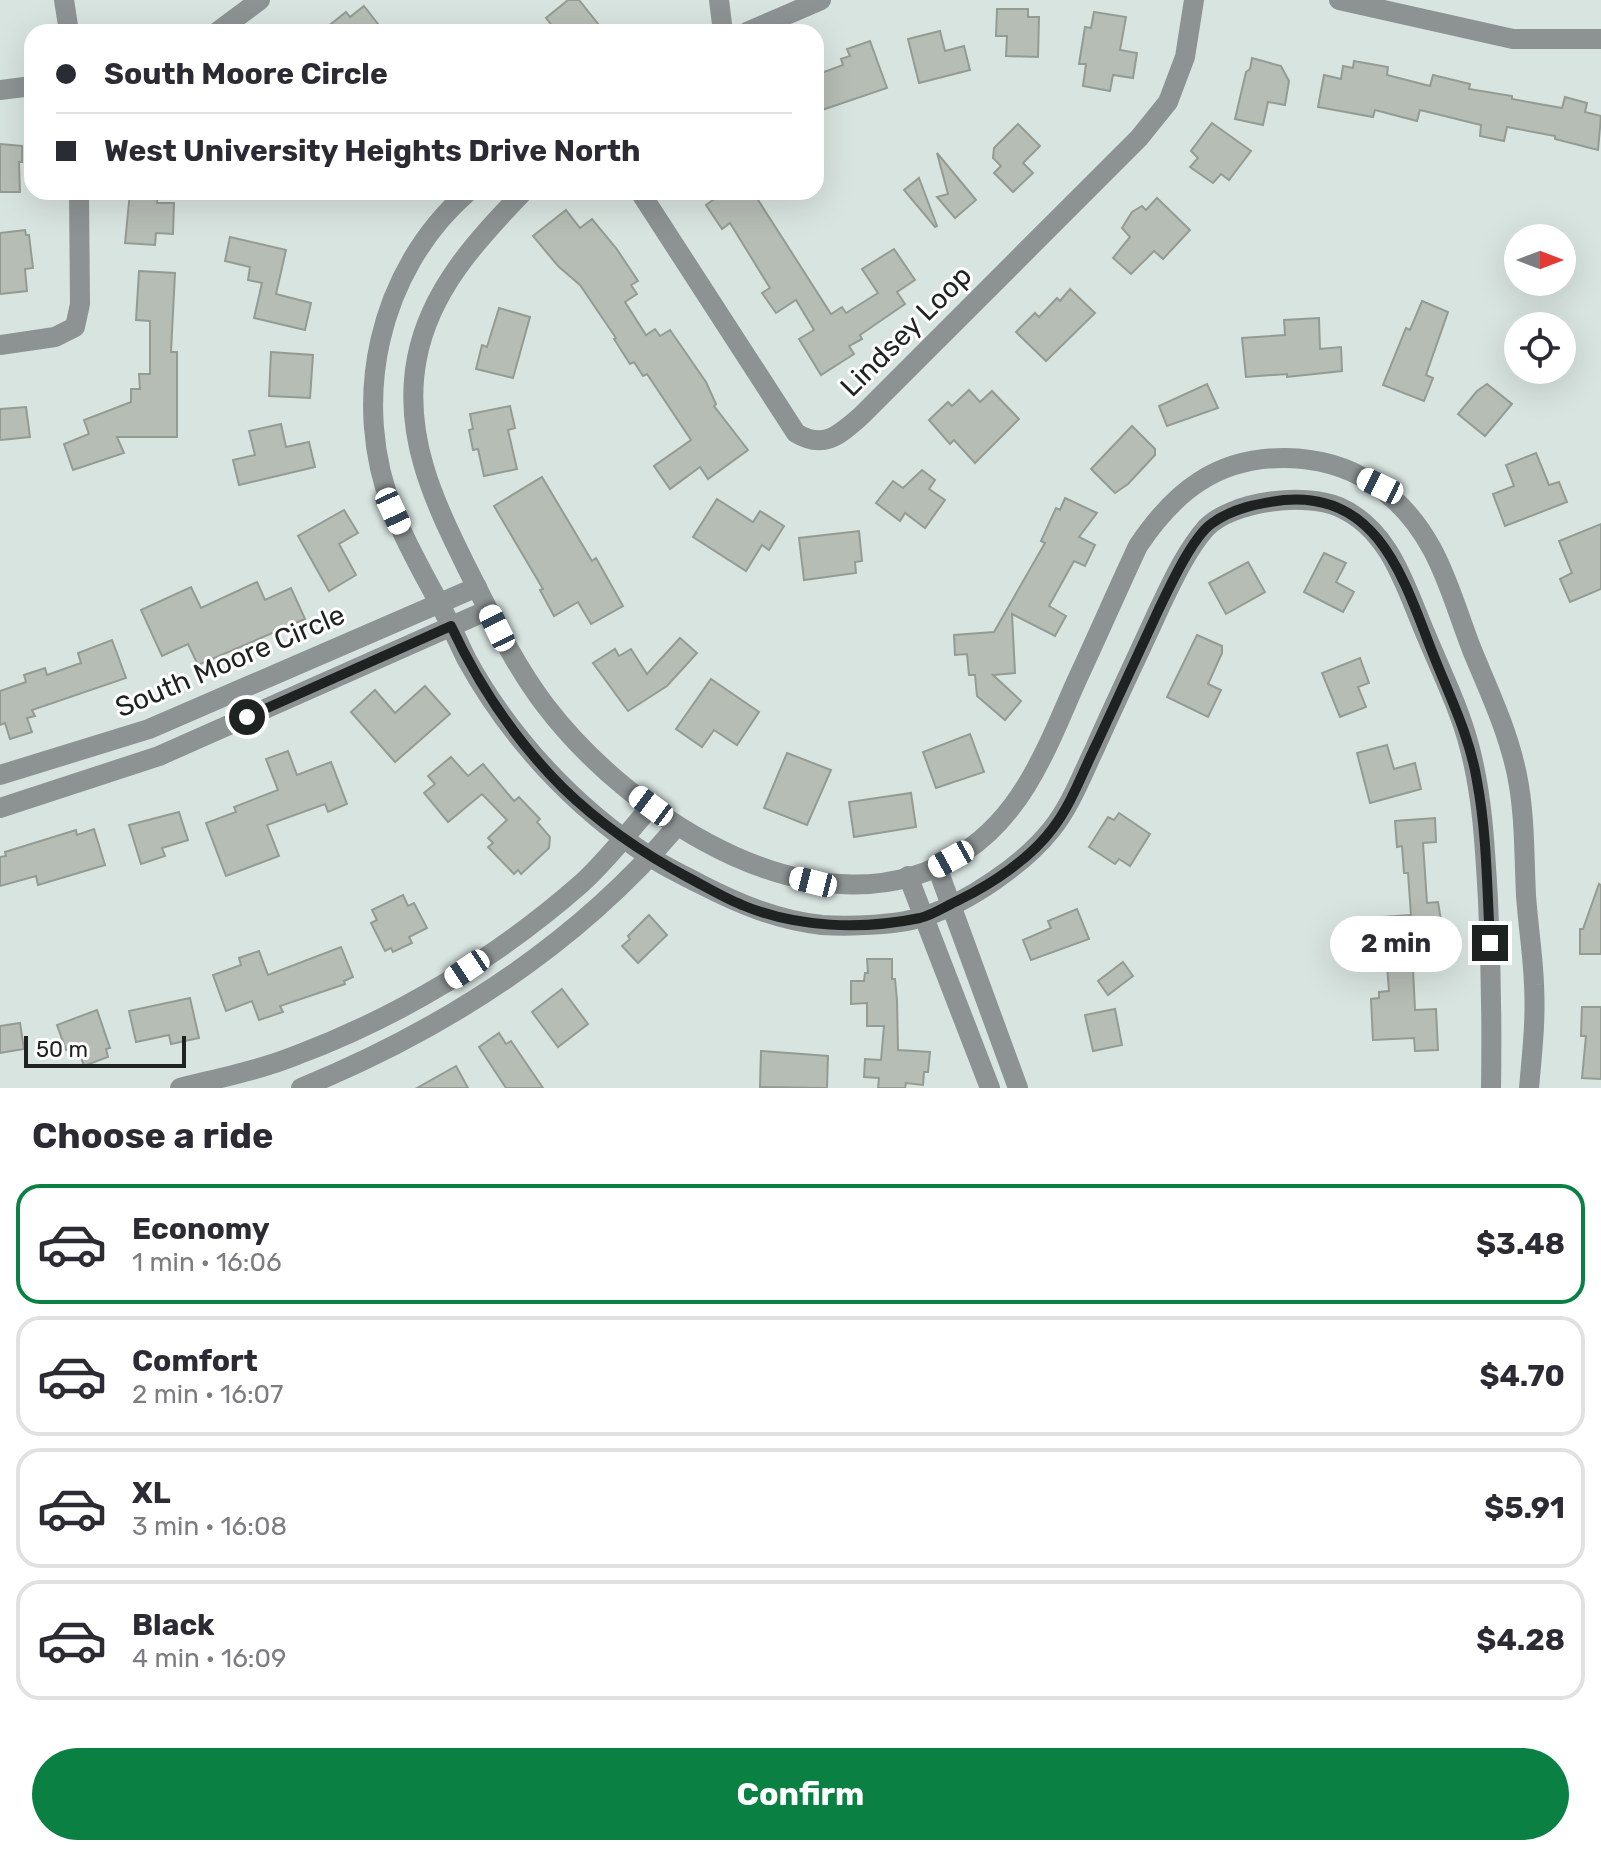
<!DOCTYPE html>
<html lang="en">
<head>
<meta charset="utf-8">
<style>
  body { margin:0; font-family:Rubik,sans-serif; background:#f2f2f3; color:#2b2b33; height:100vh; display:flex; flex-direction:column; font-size:30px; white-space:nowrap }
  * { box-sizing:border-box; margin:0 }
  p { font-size:26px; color:#7c7c81 }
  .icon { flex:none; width:44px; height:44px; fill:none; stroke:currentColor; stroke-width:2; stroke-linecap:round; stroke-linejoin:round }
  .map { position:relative; height:1088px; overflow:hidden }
  .drawer { display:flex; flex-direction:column; background:#fff; flex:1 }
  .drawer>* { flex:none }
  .top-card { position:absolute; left:24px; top:24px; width:800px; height:176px; border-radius:24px; box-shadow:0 8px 32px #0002; display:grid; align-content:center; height:176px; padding:0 32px; background:#fff }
  .needle { width:52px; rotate:90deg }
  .fabs { position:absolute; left:1504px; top:224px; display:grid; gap:16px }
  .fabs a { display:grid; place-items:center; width:72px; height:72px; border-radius:50%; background:#fff; box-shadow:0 8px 32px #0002; font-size:40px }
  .scale { position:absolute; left:24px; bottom:20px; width:162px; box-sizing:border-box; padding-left:8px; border:4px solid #1e2220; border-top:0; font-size:22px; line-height:28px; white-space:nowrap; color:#1e2220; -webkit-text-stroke:6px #fff; paint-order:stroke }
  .end { position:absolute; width:36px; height:36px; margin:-18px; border:10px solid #1e2220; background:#fff; box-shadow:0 0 0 4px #fff }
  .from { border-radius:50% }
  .bubble { position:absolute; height:56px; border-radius:28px; background:#fff; box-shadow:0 8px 32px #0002; font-size:26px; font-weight:700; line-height:56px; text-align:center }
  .car { position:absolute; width:24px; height:48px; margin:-24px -12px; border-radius:10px; box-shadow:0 0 6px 2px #0007; background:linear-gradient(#fff 24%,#345 0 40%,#fff 0 76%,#345 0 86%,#fff 0) }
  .top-card b { display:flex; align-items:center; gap:28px; height:76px; font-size:30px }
  .top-card b+b { border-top:2px solid #e1e1e2 }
  .top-card i { width:20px; height:20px; background:#2b2b33 }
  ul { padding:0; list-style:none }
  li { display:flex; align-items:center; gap:24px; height:120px; margin:0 16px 12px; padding:0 16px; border:4px solid #e1e1e2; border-radius:24px }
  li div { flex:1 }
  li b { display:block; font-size:30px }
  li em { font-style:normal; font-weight:700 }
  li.on { border-color:#0b8043 }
  li>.icon { width:72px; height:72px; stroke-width:1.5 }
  h2 { padding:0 32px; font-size:36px; line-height:96px }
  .cta { display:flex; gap:16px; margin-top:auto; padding:16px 32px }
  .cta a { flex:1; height:92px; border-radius:48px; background:#0b8043; color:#fff; font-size:32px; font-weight:700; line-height:92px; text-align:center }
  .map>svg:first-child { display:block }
  .building { fill:#b6bdb5; stroke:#949b93; stroke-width:2 }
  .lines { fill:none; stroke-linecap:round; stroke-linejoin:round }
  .minor { stroke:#8d9292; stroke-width:20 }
  .route { stroke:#1e2220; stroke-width:10 }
  .labels { text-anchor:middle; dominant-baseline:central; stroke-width:6; stroke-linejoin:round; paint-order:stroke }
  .street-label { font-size:28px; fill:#1e2220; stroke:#fff }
</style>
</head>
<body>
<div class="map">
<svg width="1601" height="1088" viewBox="0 0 1601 1088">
  <rect width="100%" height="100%" fill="#d8e4df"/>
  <g class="building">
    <path d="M568 0H579L599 25 590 32H557L546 18Z"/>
    <path d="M364 6 378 24 368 32H321L346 12 350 17Z"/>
    <path d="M997 9H1028V17H1039L1038 57 1006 56 1007 36H996Z"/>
    <path d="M1094 12 1126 17 1120 50 1137 53 1133 78 1113 75 1110 91 1083 86 1086 64H1079L1085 27 1091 28Z"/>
    <path d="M940 31 945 51 964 46 970 70 919 83 908 39Z"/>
    <path d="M870 41 887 88 816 112V75L843 65 841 59 850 56 847 49Z"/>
    <path d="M1252 58 1281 66 1289 81 1285 105 1268 102 1263 125 1235 119 1246 72 1250 69Z"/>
    <path d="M1354 61 1388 67 1387 75 1430 86 1433 75 1470 84 1469 89 1512 96V99L1562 108 1565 97 1587 103 1585 112 1601 116 1598 150 1555 139V136L1507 127 1504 141 1480 136 1481 125 1420 110 1417 121 1375 110 1373 117 1318 107 1324 75 1341 79 1343 66 1353 68Z"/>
    <path d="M1212 123 1251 151 1229 180 1221 174 1213 183 1190 167 1198 158 1191 151Z"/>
    <path d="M1018 124 1040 146 1023 163 1033 173 1013 192 994 173 1001 166 993 158 994 148Z"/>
    <path d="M0 144 22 146V162H19L20 192H0Z"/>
    <path d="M937 153 976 200 955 218 937 197 948 194Z"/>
    <path d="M919 178 937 226 935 227 904 190Z"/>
    <path d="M130 192H158L157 203H174L173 234 156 233 155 245 125 243Z"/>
    <path d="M724 192H753L831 314 842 307 846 313 878 293 862 269 894 249 915 280 897 292 905 304 860 335 862 339 849 346 854 354 821 375 799 339 814 330 796 300 776 313 762 293 770 288 730 223 722 229 706 205Z"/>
    <path d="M1157 198 1190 230 1163 259 1154 251 1131 274 1113 258 1130 237 1122 228 1132 212 1142 206 1146 210Z"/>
    <path d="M566 210 580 228 592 219 616 248 638 281 631 285 637 294 625 302 646 335 655 329 660 336 670 330 706 382 716 404 714 406 748 450 708 479 700 467 670 489 654 466 691 440 647 374 643 376 634 362 630 364 614 339 616 338 580 285 558 266 533 236Z"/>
    <path d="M25 230 26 235H29L33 268 25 269 27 291 0 294V233Z"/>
    <path d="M230 237 286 250 276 294 311 303 305 330 254 318 262 283 248 280 250 267 225 261Z"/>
    <path d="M139 271 175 273 171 352H177V437H117L124 453 73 470 64 444 89 434 84 420 131 402V389H140L139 374H150V321L136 320Z"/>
    <path d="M1070 289 1095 313 1046 361 1016 332 1035 313 1039 317 1057 298 1060 301Z"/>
    <path d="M1422 301 1448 312 1426 375 1433 378 1424 401 1383 385 1406 328 1410 330Z"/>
    <path d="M499 308 530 317 513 378 476 369 482 345 487 347Z"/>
    <path d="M1319 318 1320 349 1341 347 1342 371 1287 377V374L1246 377 1242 338 1285 335 1284 320Z"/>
    <path d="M271 352 313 355 310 398 269 396Z"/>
    <path d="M1207 384 1218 408 1167 426 1159 406Z"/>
    <path d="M1487 384 1512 404 1485 436 1458 414 1477 391Z"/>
    <path d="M969 390 980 402 992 391 1019 419 975 463 954 440 950 444 929 420 948 402 952 406Z"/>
    <path d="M510 406 515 428 508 430 517 469 484 476 478 449 473 450 469 430 473 429 470 414Z"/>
    <path d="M26 407 30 437 0 440V409Z"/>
    <path d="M281 424 286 447 309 442 315 467 239 485 233 460 255 455 249 431Z"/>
    <path d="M1132 426 1155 449V455L1128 484 1115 493 1091 469Z"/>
    <path d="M1536 453 1549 485 1559 482 1567 502 1505 526 1493 494 1514 486 1506 465Z"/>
    <path d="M922 470 935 480 929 489 945 500 925 528 905 513 900 521 876 503 893 481 903 488Z"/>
    <path d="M542 477 592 561 596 558 623 606 591 624 578 602 554 616 540 590 543 589 494 506Z"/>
    <path d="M1065 498 1097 513 1079 537 1095 545 1085 566 1074 561 1049 606 1066 616 1055 636 1012 614 1015 673 993 675 1021 701 1005 720 977 696 975 675H969L967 654 955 655 954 635 994 632 1045 543 1041 541 1056 508 1060 510Z"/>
    <path d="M717 499 753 522 760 511 784 526 769 550 762 545 746 571 693 537Z"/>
    <path d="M344 510 358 533 339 544 356 575 329 591 298 536Z"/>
    <path d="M1601 524V589L1570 602 1560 579 1572 573 1559 541Z"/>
    <path d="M859 531 862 561 855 562 856 573 804 580 799 538Z"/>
    <path d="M1324 553 1346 563 1336 582 1354 592 1343 612 1304 592Z"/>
    <path d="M1248 562 1265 592 1226 614 1209 583Z"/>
    <path d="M257 582 265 600 291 588 305 619 198 665 188 644 162 656 141 610 191 587 201 608Z"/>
    <path d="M1197 635 1222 646V653L1208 684 1221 690 1208 717 1167 697Z"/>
    <path d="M680 638 697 653 667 686 628 711 593 663 615 649 619 656 631 649 647 674Z"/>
    <path d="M112 640 126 678 32 710 35 716 27 718 32 732 10 739 5 723 0 725V691L26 682 24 675 45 668 47 675 81 663 78 653Z"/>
    <path d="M1360 658 1369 683 1358 687 1366 707 1340 717 1322 673Z"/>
    <path d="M711 679 759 712 737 745 714 730 702 747 676 729Z"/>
    <path d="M425 686 450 714 395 762 351 712 375 690 395 713Z"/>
    <path d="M970 734 984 772 936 788 923 752Z"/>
    <path d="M1387 745 1394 769 1415 763 1421 789 1370 803 1357 753Z"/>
    <path d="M288 751 297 775 331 762 347 804 328 812 325 804 267 825 279 856 226 876 206 823 236 812 234 807 278 790 266 759Z"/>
    <path d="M787 753 831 770 807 825 764 808Z"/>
    <path d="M451 757 468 776 483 764 514 801 519 797 540 819 537 822 550 837 549 848 521 874 518 870 514 874 488 847 493 843 488 838 507 820 482 794 448 822 424 793 435 784 428 776Z"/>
    <path d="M911 793 916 827 854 837 849 802Z"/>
    <path d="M179 812 188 840 162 848 165 856 141 864 129 825Z"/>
    <path d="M1119 813 1150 834 1130 866 1119 859 1115 864 1089 847 1108 817 1114 820Z"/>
    <path d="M1435 818 1436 842 1423 843 1427 903 1438 902 1443 932 1425 934 1426 947H1421L1423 968 1413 969 1415 1010 1436 1009 1438 1050 1415 1051 1414 1038 1373 1040 1371 999 1379 998V992L1389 991 1383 917 1411 915 1408 873H1404L1402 846 1397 847 1395 821Z"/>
    <path d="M94 829 105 865 38 885 36 876 0 886V857L6 856 5 852 76 830 77 835Z"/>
    <path d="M1599 884 1601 885V954H1580V929H1583Z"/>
    <path d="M403 895 408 906 414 903 427 928 409 937 412 943 393 952 391 948 385 951 371 923 377 920 372 910Z"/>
    <path d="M1077 909 1089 939 1031 960 1023 940 1051 928 1048 921Z"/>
    <path d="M649 915 667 935 638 963 622 946 630 939 628 936Z"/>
    <path d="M341 947 353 977 344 981 345 984 280 1006 283 1012 259 1020 252 1001 226 1011 213 975 241 965 239 958 259 951 268 975Z"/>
    <path d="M867 959H892V979H895L897 1000 898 1050 930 1052 928 1072H924L923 1085 906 1083 905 1088H878L879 1078 864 1077 865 1059 881 1060 884 1026H867V1003L851 1004V981H864L865 973H868Z"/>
    <path d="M1123 962 1133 976 1108 995 1098 981Z"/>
    <path d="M562 989 588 1024 558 1047 532 1012Z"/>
    <path d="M190 998 199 1038 171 1044 169 1035 136 1042 129 1011Z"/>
    <path d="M1582 1007H1601V1079L1582 1078 1586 1036H1581Z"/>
    <path d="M1115 1009 1122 1045 1093 1051 1085 1015Z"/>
    <path d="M97 1010 110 1048 106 1049 108 1057 84 1066 77 1046 66 1050 57 1025Z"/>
    <path d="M20 1023 24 1049 0 1053V1026Z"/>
    <path d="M499 1033 506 1044 511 1041 543 1088H506L479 1047Z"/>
    <path d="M761 1051 828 1056 827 1088 760 1087Z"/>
    <path d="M456 1066 468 1088H417Z"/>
  </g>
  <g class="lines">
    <g class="minor">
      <path d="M64 0 69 32"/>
      <path d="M719 0 723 32"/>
      <path d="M1339 0 1513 39H1601"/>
      <path d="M217 32 260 0"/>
      <path d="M747 32 821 0"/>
      <path d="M0 90 32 86"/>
      <path d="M468 192C378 270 349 402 394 513 408 549 429 583 447 618 454 632 460 646 467 660 510 738 574 807 649 856 665 867 683 875 700 884 739 904 777 920 822 925 850 927 900 925 926 916 968 902 1023 865 1051 830 1070 807 1082 775 1095 748 1116 701 1138 655 1159 609 1172 582 1186 551 1206 528 1232 501 1305 492 1339 507 1385 527 1402 576 1419 618 1436 661 1459 705 1470 749 1483 799 1485 850 1488 900 1491 963 1492 1025 1491 1088"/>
      <path d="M523 192C477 240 430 290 417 358 402 435 434 501 467 568 491 615 513 663 545 705 631 818 823 946 964 852 1024 813 1048 745 1076 682 1097 637 1117 591 1138 546 1174 492 1217 457 1286 458 1351 459 1401 492 1432 549 1449 580 1459 617 1472 650 1489 691 1508 731 1517 775 1525 814 1524 855 1526 895 1528 925 1533 955 1534 985 1536 1020 1532 1054 1529 1088"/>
      <path d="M640 192 796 433C824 450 839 435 861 416L1139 138 1168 102 1185 57 1194 0"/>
      <path d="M0 345 55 337 75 327 80 304 79 192"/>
      <path d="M0 775 149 729 477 587"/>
      <path d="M0 808 159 756 488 610"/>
      <path d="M937 867 1018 1088"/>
      <path d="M908 876 990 1088"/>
      <path d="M180 1088C219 1078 260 1070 297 1055 401 1016 499 956 582 883 607 860 629 832 651 806"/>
      <path d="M301 1088C445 1029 576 945 677 826"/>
    </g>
  </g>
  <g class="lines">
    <path class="route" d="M247 717 451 626C479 686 517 742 563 788 600 824 644 854 689 878 706 887 724 898 742 905 797 928 862 930 920 918 933 915 946 906 959 900 992 884 1031 858 1053 828 1072 803 1083 771 1097 743 1117 699 1138 655 1158 611 1169 588 1192 538 1211 524 1232 508 1260 503 1284 500 1382 491 1406 587 1435 659 1451 699 1470 738 1477 781 1487 834 1487 889 1490 943"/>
  </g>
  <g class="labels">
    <g class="street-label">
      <text transform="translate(906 331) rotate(-45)">Lindsey Loop</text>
      <text transform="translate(230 661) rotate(-23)">South Moore Circle</text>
    </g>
  </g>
</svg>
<div class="fabs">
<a><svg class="needle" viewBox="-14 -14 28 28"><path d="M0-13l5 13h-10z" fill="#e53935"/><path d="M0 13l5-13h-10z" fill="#7c7c81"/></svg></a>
<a><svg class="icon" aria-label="locate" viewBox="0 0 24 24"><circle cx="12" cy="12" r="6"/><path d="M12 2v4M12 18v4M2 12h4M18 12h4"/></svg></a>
</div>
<div class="scale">50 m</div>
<i class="end from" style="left:247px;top:717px"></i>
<i class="end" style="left:1490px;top:943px"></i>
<div class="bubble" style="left:1330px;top:916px;width:132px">2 min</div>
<i class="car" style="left:1380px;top:486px;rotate:296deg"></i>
<i class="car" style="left:393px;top:511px;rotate:155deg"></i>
<i class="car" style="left:497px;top:628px;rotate:334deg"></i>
<i class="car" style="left:651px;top:806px;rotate:307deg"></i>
<i class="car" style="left:951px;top:859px;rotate:241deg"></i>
<i class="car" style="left:813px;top:882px;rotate:284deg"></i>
<i class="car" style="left:467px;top:969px;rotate:236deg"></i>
<div class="top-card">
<b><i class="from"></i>South Moore Circle</b>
<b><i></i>West University Heights Drive North</b>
</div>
</div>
<section class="drawer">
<h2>Choose a ride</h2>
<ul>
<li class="on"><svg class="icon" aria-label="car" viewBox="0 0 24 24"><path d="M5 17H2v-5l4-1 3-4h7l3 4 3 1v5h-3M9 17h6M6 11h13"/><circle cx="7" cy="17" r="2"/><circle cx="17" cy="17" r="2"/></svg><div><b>Economy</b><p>1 min · 16:06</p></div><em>$3.48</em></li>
<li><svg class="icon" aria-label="car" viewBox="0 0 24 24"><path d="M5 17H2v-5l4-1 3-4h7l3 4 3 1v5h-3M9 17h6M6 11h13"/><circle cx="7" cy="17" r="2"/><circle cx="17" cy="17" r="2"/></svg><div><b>Comfort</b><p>2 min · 16:07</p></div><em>$4.70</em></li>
<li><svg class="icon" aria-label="car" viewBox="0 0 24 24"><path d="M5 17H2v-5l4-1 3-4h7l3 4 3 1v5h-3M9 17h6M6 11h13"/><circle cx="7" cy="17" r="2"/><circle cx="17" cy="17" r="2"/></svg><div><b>XL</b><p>3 min · 16:08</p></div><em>$5.91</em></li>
<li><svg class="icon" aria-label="car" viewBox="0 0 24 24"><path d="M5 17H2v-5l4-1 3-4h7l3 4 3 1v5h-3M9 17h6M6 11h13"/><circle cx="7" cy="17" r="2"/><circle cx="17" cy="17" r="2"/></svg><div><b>Black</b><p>4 min · 16:09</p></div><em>$4.28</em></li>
</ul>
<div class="cta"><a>Confirm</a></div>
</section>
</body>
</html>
